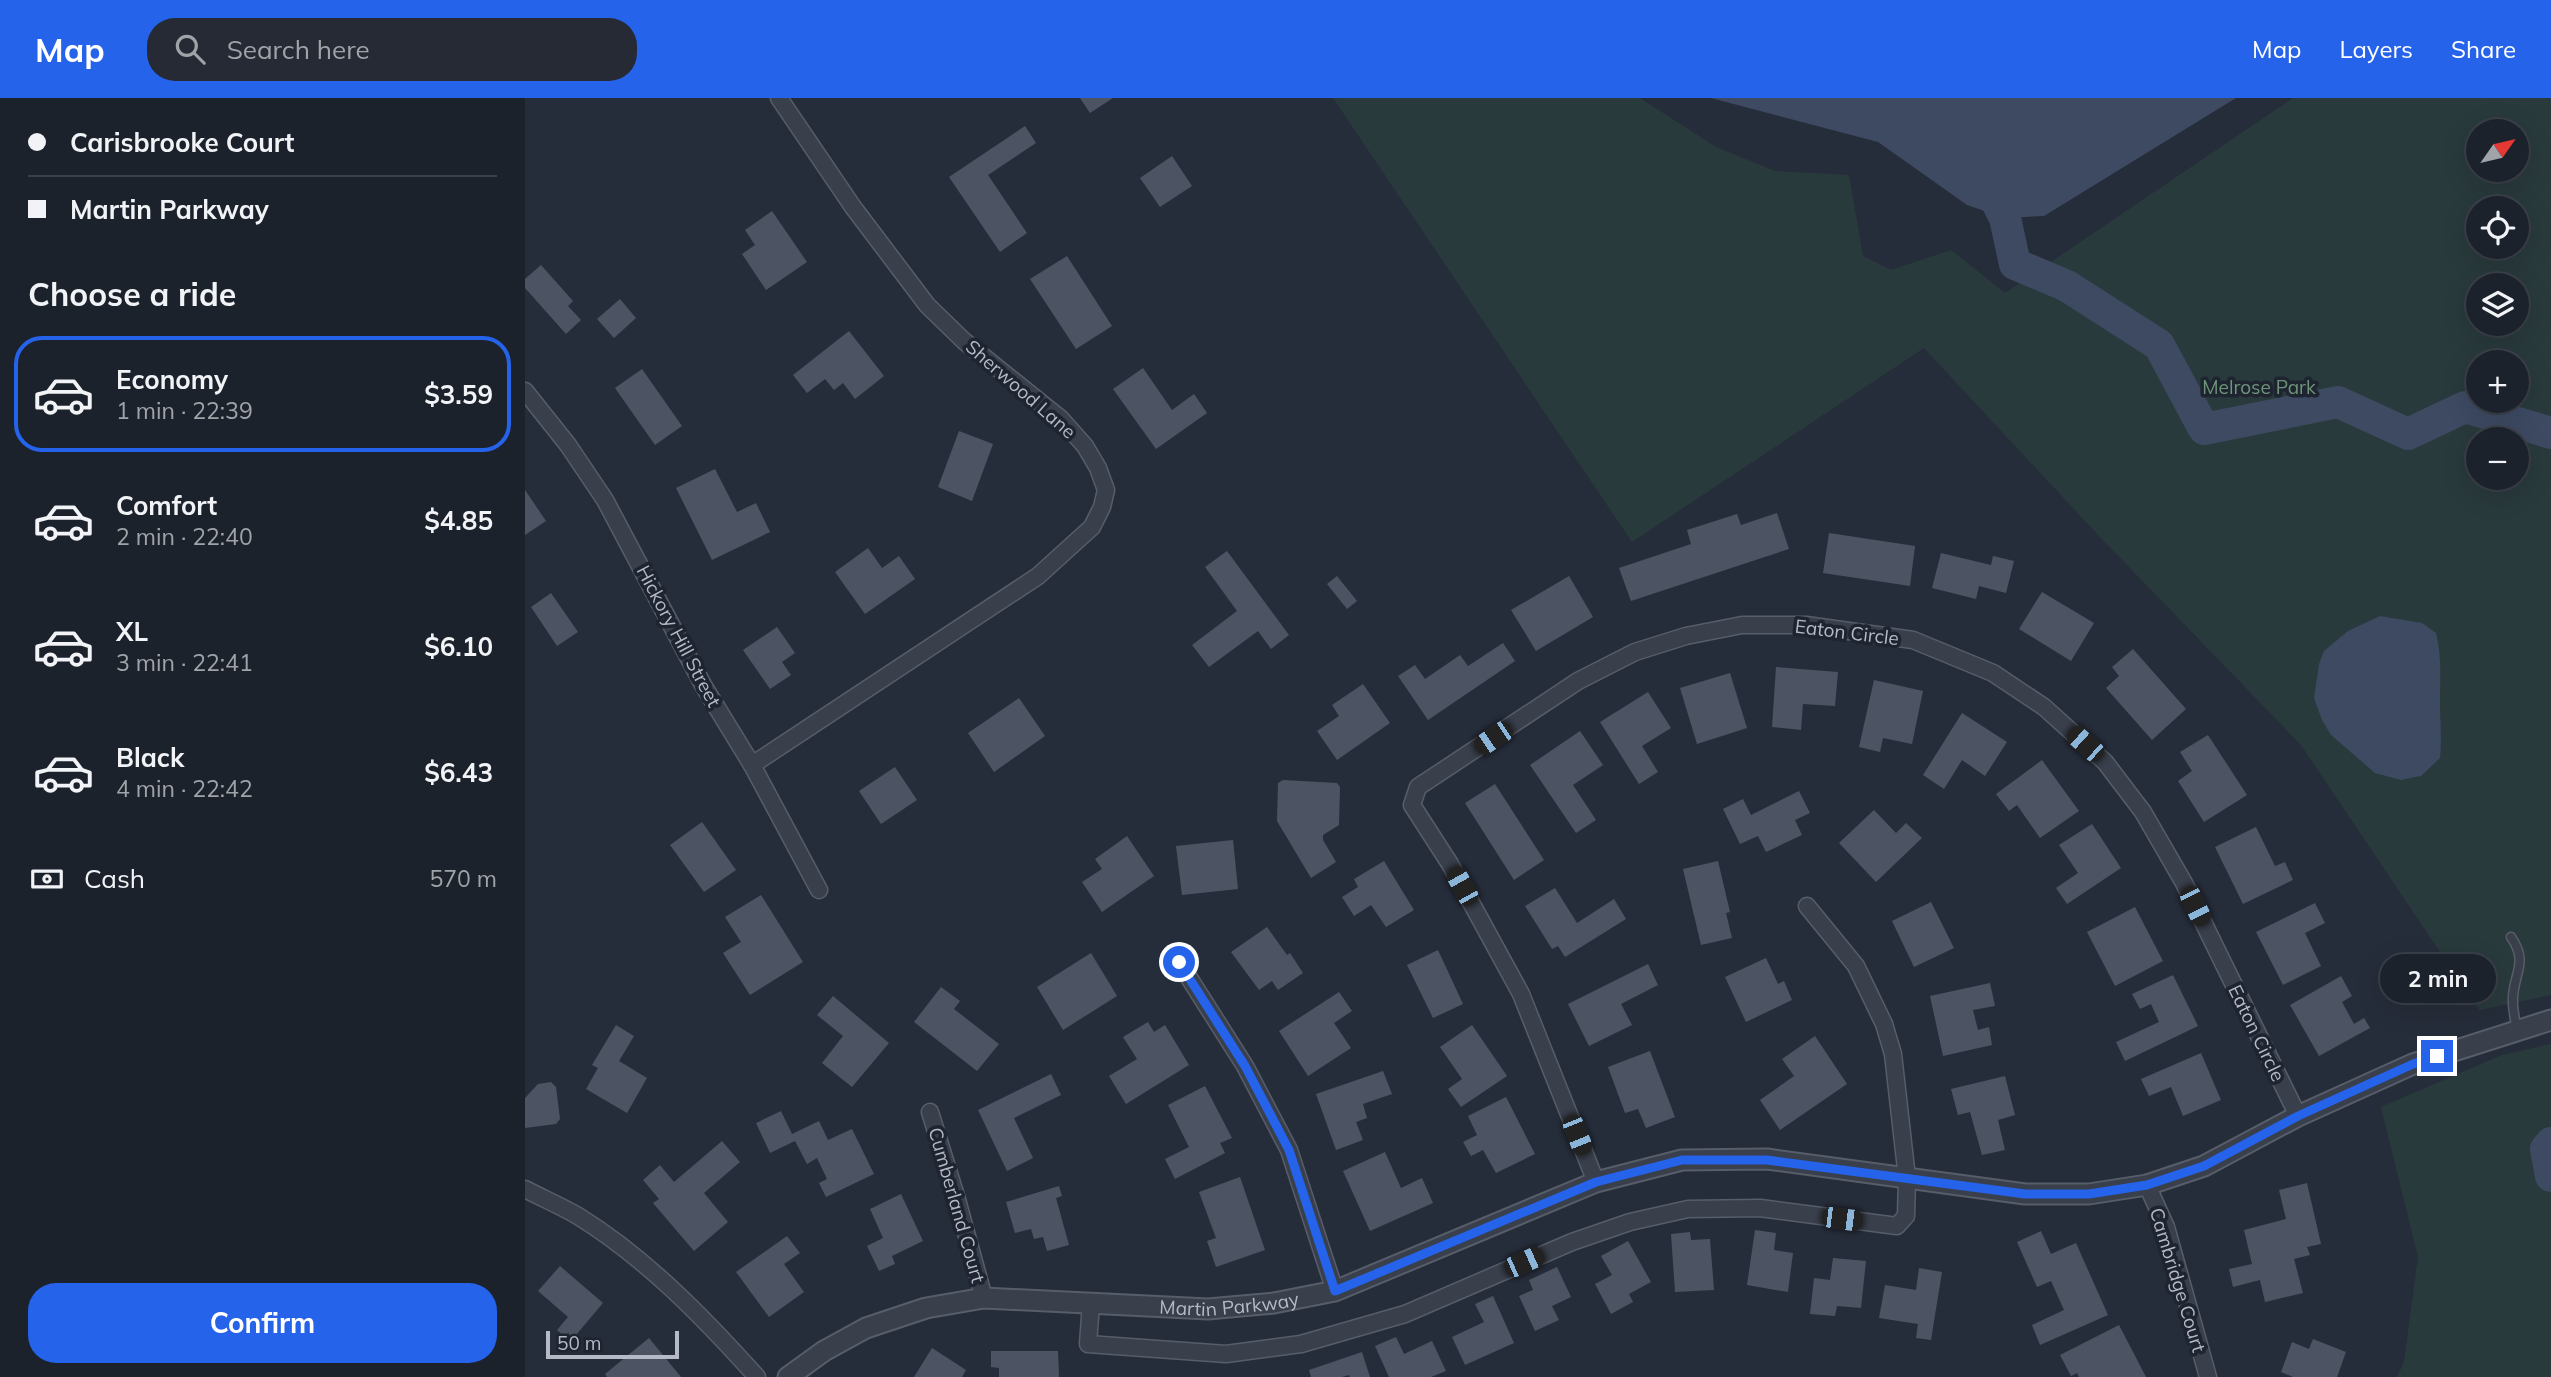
<!DOCTYPE html>
<html lang="en">
<head>
<meta charset="utf-8">
<style>
  body { margin:0; font-family:Mulish,sans-serif; background:#252a34; color:#f1f3f6; height:100vh; display:flex; flex-direction:column; font-size:26px; white-space:nowrap }
  * { box-sizing:border-box; margin:0 }
  p { font-size:23px; color:#a0a4a9 }
  .icon { flex:none; width:38px; height:38px; fill:none; stroke:currentColor; stroke-width:2; stroke-linecap:round; stroke-linejoin:round }
  .map { position:relative; flex:1; overflow:hidden }
  .drawer { display:flex; flex-direction:column; background:#1c222c; width:525px }
  .drawer>* { flex:none }
  .top-card { display:grid; align-content:center; height:154px; padding:0 28px; background:#1c222c }
  .needle { width:46px; rotate:56deg }
  .buttons { position:absolute; left:1941px; top:21px; display:grid; gap:14px }
  .buttons a { display:grid; place-items:center; width:63px; height:63px; border-radius:50%; background:#1c222c; box-shadow:0 7px 28px #0002,0 0 0 2px #3a3f48; font-size:35px }
  .scale { position:absolute; left:21px; bottom:18px; width:133px; box-sizing:border-box; padding-left:7px; border:4px solid #b5bac6; border-top:0; font-size:19px; line-height:24px; white-space:nowrap; color:#b5bac6; -webkit-text-stroke:5px #1e2430; paint-order:stroke }
  .end { position:absolute; width:32px; height:32px; margin:-16px; border:9px solid #2563eb; background:#fff; box-shadow:0 0 0 4px #fff }
  .from { border-radius:50% }
  .bubble { position:absolute; height:49px; border-radius:24px; background:#1c222c; box-shadow:0 7px 28px #0002,0 0 0 2px #3a3f48; font-size:23px; font-weight:700; line-height:49px; text-align:center }
  .car { position:absolute; width:21px; height:42px; margin:-21px -10px; border-radius:9px; box-shadow:0 0 5px 2px #0007; background:linear-gradient(#222 24%,#8ab4d8 0 40%,#222 0 76%,#8ab4d8 0 86%,#222 0) }
  .top-card b { display:flex; align-items:center; gap:24px; height:66px; font-size:26px }
  .top-card b+b { border-top:2px solid #3a3f48 }
  .top-card i { width:18px; height:18px; background:#f1f3f6 }
  ul { padding:0; list-style:none }
  li { display:flex; align-items:center; gap:21px; height:116px; margin:0 14px 10px; padding:0 14px; border:4px solid transparent; border-radius:28px }
  li div { flex:1 }
  li b { display:block; font-size:26px }
  li em { font-style:normal; font-weight:700 }
  li.on { border-color:#2563eb }
  li>.icon { width:63px; height:63px; stroke-width:1.5 }
  h2 { padding:0 28px; font-size:32px; line-height:84px }
  .pay { display:flex; align-items:center; gap:18px; height:77px; padding:0 28px; font-size:26px }
  .pay p { margin-inline-start:auto }
  .action { display:flex; gap:14px; margin-top:auto; padding:14px 28px }
  .action a { flex:1; height:80px; border-radius:28px; background:#2563eb; color:#fff; font-size:28px; font-weight:700; line-height:80px; text-align:center }
  header { display:flex; align-items:center; gap:42px; box-sizing:border-box; height:98px; padding:0 35px; background:#2563eb; color:#fff }
  header strong { font-size:33px }
  nav { display:flex; gap:38px; margin-inline-start:auto; font-size:24px }
  .search { width:490px; height:63px; background:#252a34; display:flex; align-items:center; gap:18px; box-sizing:border-box; padding:0 24px; border-radius:28px; color:#a0a4a9; font-size:26px }
  main { display:flex; flex:1; min-height:0 }
  .map>svg:first-child { display:block }
  .green { fill:#293a3c; fill-rule:evenodd }
  .water { fill:#3d4a62 }
  .lines { fill:none; stroke-linecap:round; stroke-linejoin:round }
  .river { stroke:#3d4a62; stroke-width:32 }
  .building { fill:#4c5463 }
  .service-casing { stroke:#575d69; stroke-width:11 }
  .minor-casing { stroke:#575d69; stroke-width:19 }
  .tertiary-casing { stroke:#575d69; stroke-width:23 }
  .service { stroke:#393f4b; stroke-width:8 }
  .minor { stroke:#393f4b; stroke-width:16 }
  .tertiary { stroke:#393f4b; stroke-width:19 }
  .route { stroke:#2563eb; stroke-width:9 }
  .labels { text-anchor:middle; dominant-baseline:central; stroke-width:7; stroke-linejoin:round; paint-order:stroke }
  .park-label { font-size:19px; fill:#6e9579; stroke:#1e2430 }
  .street-label { font-size:19px; fill:#b5bac6; stroke:#1e2430 }
</style>
</head>
<body>
<header>
<strong>Map</strong>
<div class="search"><svg class="icon" aria-label="search" viewBox="0 0 24 24"><circle cx="10" cy="10" r="6"/><path d="M15 15l6 6"/></svg>Search here</div>
<nav><a>Map</a><a>Layers</a><a>Share</a></nav>
</header>
<main>
<section class="drawer">
<div class="top-card">
<b><i class="from"></i>Carisbrooke Court</b>
<b><i></i>Martin Parkway</b>
</div>
<h2>Choose a ride</h2>
<ul>
<li class="on"><svg class="icon" aria-label="car" viewBox="0 0 24 24"><path d="M5 17H2v-5l4-1 3-4h7l3 4 3 1v5h-3M9 17h6M6 11h13"/><circle cx="7" cy="17" r="2"/><circle cx="17" cy="17" r="2"/></svg><div><b>Economy</b><p>1 min · 22:39</p></div><em>$3.59</em></li>
<li><svg class="icon" aria-label="car" viewBox="0 0 24 24"><path d="M5 17H2v-5l4-1 3-4h7l3 4 3 1v5h-3M9 17h6M6 11h13"/><circle cx="7" cy="17" r="2"/><circle cx="17" cy="17" r="2"/></svg><div><b>Comfort</b><p>2 min · 22:40</p></div><em>$4.85</em></li>
<li><svg class="icon" aria-label="car" viewBox="0 0 24 24"><path d="M5 17H2v-5l4-1 3-4h7l3 4 3 1v5h-3M9 17h6M6 11h13"/><circle cx="7" cy="17" r="2"/><circle cx="17" cy="17" r="2"/></svg><div><b>XL</b><p>3 min · 22:41</p></div><em>$6.10</em></li>
<li><svg class="icon" aria-label="car" viewBox="0 0 24 24"><path d="M5 17H2v-5l4-1 3-4h7l3 4 3 1v5h-3M9 17h6M6 11h13"/><circle cx="7" cy="17" r="2"/><circle cx="17" cy="17" r="2"/></svg><div><b>Black</b><p>4 min · 22:42</p></div><em>$6.43</em></li>
</ul>
<div class="pay"><svg class="icon" aria-label="cash" viewBox="0 0 24 24"><path d="M3 7h18v10H3z"/><circle cx="12" cy="12" r="2"/></svg>Cash<p>570 m</p></div>
<div class="action"><a>Confirm</a></div>
</section>
<div class="map">
<svg width="2026" height="1279" viewBox="0 0 2026 1279">
  <rect width="100%" height="100%" fill="#262d3a"/>
  <g class="green">
    <path d="M808 0H1115L1191 49 1250 73 1324 77 1338 158 1366 172 1426 152 1480 195 1768 0H2026V897L1954 912 1776 647 1574 438 1399 250 1107 444ZM1953 33H1992V72H1953ZM1953 110H1992V149H1953ZM1953 187H1992V226H1953ZM1953 264H1992V303H1953ZM1953 341H1992V380H1953Z"/>
    <path d="M2026 946V1279H1872L1879 1264 1893 1159 1856 1009 1977 957Z"/>
  </g>
  <g class="water">
    <path d="M1186 0H1711L1519 118 1480 120 1442 107 1353 44Z"/>
    <path d="M1855 518 1897 525 1911 535C1917 559 1915 580 1915 603 1915 624 1917 639 1915 660L1896 678 1876 682 1850 675 1806 637 1797 622 1789 600 1794 566 1799 553 1823 533Z"/>
  </g>
  <g class="lines">
    <g class="river">
      <path d="M1461 83 1480 120 1490 166 1542 188 1634 247 1679 331 1813 304 1883 336 1940 309 2026 335"/>
      <path d="M2026 1045 2021 1051 2026 1078"/>
    </g>
  </g>
  <g class="building">
    <path d="M555 0H588L565 15Z"/>
    <path d="M500 28 511 45 463 77 502 135 475 154 424 79Z"/>
    <path d="M647 58 667 88 635 109 615 80Z"/>
    <path d="M247 113 282 164 241 192 217 156 230 147 220 132Z"/>
    <path d="M542 158 587 228 551 251 505 181Z"/>
    <path d="M16 167 48 203 43 208 56 222 41 236 0 190V181Z"/>
    <path d="M95 201 111 220 89 240 72 221Z"/>
    <path d="M324 233 359 278 330 301 318 285 309 292 300 281 282 295 268 277Z"/>
    <path d="M618 270 647 312 669 296 682 315 631 351 588 291Z"/>
    <path d="M117 271 157 328 130 347 90 290Z"/>
    <path d="M434 333 468 346 447 403 413 389Z"/>
    <path d="M190 371 212 414 231 405 245 434 187 462 151 390Z"/>
    <path d="M0 392 21 423 0 437Z"/>
    <path d="M1252 415 1264 451 1106 503 1094 470 1166 446 1162 432 1212 416 1216 427Z"/>
    <path d="M1304 435 1390 448 1385 488 1298 475Z"/>
    <path d="M343 450 357 470 374 458 390 481 340 516 310 474Z"/>
    <path d="M702 453 764 537 746 551 733 533 684 569 667 547 712 513 680 469Z"/>
    <path d="M1416 455 1466 467 1468 458 1489 463 1481 495 1454 488 1451 501 1407 490Z"/>
    <path d="M812 478 832 503 822 511 802 486Z"/>
    <path d="M1044 478 1068 519 1011 553 986 512Z"/>
    <path d="M1517 494 1569 525 1546 563 1494 531Z"/>
    <path d="M26 495 53 534 32 548 6 509Z"/>
    <path d="M252 529 270 555 257 564 266 577 245 591 218 552Z"/>
    <path d="M978 545 990 563 903 622 873 578 890 567 900 581 935 557 943 568Z"/>
    <path d="M1608 551 1661 611 1627 642 1581 590 1594 578 1587 569Z"/>
    <path d="M1251 569 1313 574 1310 608 1278 606 1276 632 1247 629Z"/>
    <path d="M1205 575 1222 630 1172 646 1155 590Z"/>
    <path d="M1349 582 1398 593 1387 646 1358 640 1355 654 1334 649Z"/>
    <path d="M838 586 865 625 812 662 792 633 814 618 807 607Z"/>
    <path d="M1123 594 1146 630 1117 648 1133 674 1114 686 1075 624Z"/>
    <path d="M494 600 520 638 469 674 443 635Z"/>
    <path d="M1437 615 1482 644 1460 678 1437 662 1419 691 1398 677Z"/>
    <path d="M1055 633 1078 667 1048 687 1071 722 1051 735 1005 667Z"/>
    <path d="M1683 637 1722 697 1679 724 1653 683 1667 673 1655 654Z"/>
    <path d="M1517 662 1554 713 1515 740 1492 707 1484 713 1471 696Z"/>
    <path d="M370 669 392 702 356 726 334 693Z"/>
    <path d="M758 682 812 685 815 689 814 727 798 737V742L811 764 786 780 752 723 753 685Z"/>
    <path d="M970 686 1019 762 989 782 940 705Z"/>
    <path d="M1274 693 1285 715 1270 722 1277 737 1241 754 1233 738 1215 746 1198 711 1218 701 1226 717Z"/>
    <path d="M1349 712 1371 735 1381 725 1397 740 1351 784 1314 745Z"/>
    <path d="M177 724 211 772 179 794 145 747Z"/>
    <path d="M1567 726 1596 770 1542 806 1531 790 1553 775 1534 747Z"/>
    <path d="M1731 729 1750 768 1760 764 1768 782 1718 806 1690 749Z"/>
    <path d="M602 738 629 778 577 814 557 784 577 771 570 761Z"/>
    <path d="M708 742 713 791 657 797 651 748Z"/>
    <path d="M859 763 889 812 861 829 846 807 829 818 817 799 833 789 829 781Z"/>
    <path d="M1193 763 1205 814 1201 815 1207 840 1176 847 1158 771Z"/>
    <path d="M1030 790 1052 825 1089 801 1101 821 1040 859 1033 848 1027 851 1000 808Z"/>
    <path d="M236 797 278 864 225 897 198 855 216 844 200 819Z"/>
    <path d="M1406 804 1429 850 1389 869 1367 823Z"/>
    <path d="M1790 805 1800 825 1780 835 1796 868 1758 887 1731 834Z"/>
    <path d="M1610 809 1638 863 1590 888 1562 834Z"/>
    <path d="M742 829 762 857 765 855 778 875 753 892 747 883 734 892 706 854Z"/>
    <path d="M913 852 938 906 908 920 882 867Z"/>
    <path d="M566 855 592 898 538 932 512 889Z"/>
    <path d="M1241 860 1253 886 1259 883 1267 902 1221 924 1200 879Z"/>
    <path d="M1123 866 1133 887 1096 906 1107 927 1064 948 1043 906Z"/>
    <path d="M1648 877 1673 928 1600 963 1591 944 1634 924 1626 906 1615 911 1607 896Z"/>
    <path d="M1816 878 1827 898 1817 904 1829 926 1839 920 1845 930 1794 958 1765 907Z"/>
    <path d="M1465 885 1470 908 1448 912 1453 932 1464 929 1467 947 1418 958 1405 898Z"/>
    <path d="M416 889 435 903 429 911 474 946 452 973 389 924Z"/>
    <path d="M814 894 827 913 809 925 826 950 783 978 754 933Z"/>
    <path d="M308 898 364 945 327 989 297 965 318 938 292 917Z"/>
    <path d="M623 924 629 934 640 927 664 967 601 1006 584 978 612 961 598 939Z"/>
    <path d="M91 927 109 938 94 963 122 980 102 1015 61 991 73 970 67 967Z"/>
    <path d="M947 927 982 978 936 1009 923 991 937 981 915 949Z"/>
    <path d="M1290 938 1322 986 1255 1032 1235 1002 1269 978 1257 961Z"/>
    <path d="M1125 953 1150 1019 1121 1030 1113 1011 1100 1015 1083 969Z"/>
    <path d="M1676 955 1696 1002 1658 1018 1646 989 1624 998 1616 981Z"/>
    <path d="M858 973 867 996 838 1006 842 1020 831 1024 838 1042 811 1052 791 996Z"/>
    <path d="M526 976 536 997 489 1020 508 1060 482 1073 453 1012Z"/>
    <path d="M1480 978 1490 1017 1473 1022 1480 1052 1457 1057 1445 1014 1433 1017 1426 991Z"/>
    <path d="M26 984 31 989 35 1021 31 1026 0 1030V1000L13 986Z"/>
    <path d="M680 988 707 1040 695 1045 700 1055 650 1081 640 1061 664 1049 643 1007Z"/>
    <path d="M981 999 1010 1056 971 1075 958 1052 946 1058 938 1044 952 1037 943 1018Z"/>
    <path d="M256 1013 267 1036 294 1023 303 1042 327 1031 349 1076 301 1099 294 1085 302 1081 292 1060 282 1066 270 1043 245 1055 231 1025Z"/>
    <path d="M197 1043 215 1064 179 1095 203 1124 169 1153 128 1105 134 1101 118 1082 135 1067 149 1084Z"/>
    <path d="M860 1054 876 1090 897 1080 908 1105 845 1133 818 1073Z"/>
    <path d="M715 1079 740 1152 691 1169 682 1143 691 1140 674 1094Z"/>
    <path d="M1782 1085 1796 1146 1782 1149 1785 1157 1769 1161 1778 1195 1740 1204 1735 1182 1708 1189 1704 1171 1727 1166 1719 1132 1761 1121 1754 1092Z"/>
    <path d="M534 1088 537 1098 531 1100 544 1147 522 1153 518 1139 509 1141 506 1131 490 1135 481 1104Z"/>
    <path d="M376 1096 398 1143 367 1158 370 1166 354 1173 342 1148 358 1140 345 1111Z"/>
    <path d="M1230 1132 1251 1135 1249 1152 1268 1155 1263 1194 1222 1187Z"/>
    <path d="M1516 1133 1526 1156 1551 1145 1583 1217 1515 1247 1507 1227 1539 1212 1526 1183 1512 1189 1492 1144Z"/>
    <path d="M1165 1134 1166 1142 1185 1141 1189 1192 1150 1194 1146 1136Z"/>
    <path d="M262 1138 275 1155 259 1166 279 1194 244 1219 211 1174Z"/>
    <path d="M1103 1143 1126 1184 1104 1196 1108 1204 1086 1216 1070 1186 1087 1177 1076 1158Z"/>
    <path d="M1308 1160 1341 1163 1336 1210 1312 1208 1310 1218 1285 1216 1289 1180 1305 1182Z"/>
    <path d="M35 1168 78 1205 45 1244 32 1232 43 1219 13 1193Z"/>
    <path d="M1032 1169 1046 1199 1027 1208 1034 1222 1010 1233 994 1198 1008 1192 1004 1182Z"/>
    <path d="M1394 1170 1417 1174 1406 1242 1391 1240 1393 1226 1354 1220 1360 1187 1391 1192Z"/>
    <path d="M968 1198 989 1245 940 1267 927 1239 959 1224 950 1206Z"/>
    <path d="M1594 1227 1621 1279H1554L1552 1275 1546 1278 1535 1257Z"/>
    <path d="M871 1239 879 1256 907 1243 921 1273 906 1279H864L850 1248Z"/>
    <path d="M124 1240 156 1279H82L80 1276Z"/>
    <path d="M1788 1241 1821 1254 1812 1279H1768L1756 1274 1767 1244 1784 1251Z"/>
    <path d="M407 1250 441 1272 437 1279H389Z"/>
    <path d="M466 1253H533L534 1279H474V1270L466 1269Z"/>
    <path d="M837 1254 845 1279H825L824 1277 817 1279H786L784 1272Z"/>
  </g>
  <g class="lines">
    <g class="service-casing">
      <path id="service" d="M1986 839C2003 864 1990 873 1988 898 1987 910 1990 921 1992 932"/>
    </g>
    <g class="minor-casing">
      <g id="minor">
        <path d="M0 293 43 347 80 402 178 587 227 667 294 792"/>
        <path d="M227 667 513 478 567 429 577 409 581 392 573 370 560 348 536 321 439 243 402 207 328 109 254 0"/>
        <path d="M654 864 720 968 764 1052 810 1193"/>
        <path d="M405 1014 431 1098 459 1200"/>
        <path d="M1071 1084 996 896 925 766 887 707 893 689 1053 583 1110 554 1161 538 1217 527H1281L1388 542 1468 575 1519 609 1580 664 1618 714 1659 785 1773 1018"/>
        <path d="M1622 1087 1641 1129 1683 1279"/>
        <path d="M0 1091C17 1100 36 1108 53 1118 121 1160 179 1220 232 1279"/>
        <path d="M566 1205 563 1246 701 1256 776 1246 880 1216 1047 1144 1105 1124 1163 1111 1235 1110 1372 1128 1381 1118 1382 1080 1368 956 1359 926 1331 868 1282 808"/>
      </g>
    </g>
    <g class="tertiary-casing">
      <g id="tertiary">
        <path id="s1" d="M263 1279 299 1253 341 1230 401 1210 459 1200 683 1211 749 1205 810 1193 1071 1084 1157 1062 1242 1061 1500 1096H1564L1622 1087 1679 1068 1773 1018 1888 966 2026 922"/>
      </g>
    </g>
    <use href="#service" class="service"/>
    <use href="#minor" class="minor"/>
    <use href="#tertiary" class="tertiary"/>
  </g>
  <g class="lines">
    <path class="route" d="M654 864 720 968 764 1052 810 1193 1071 1084 1157 1062H1242L1500 1096H1564L1622 1087 1679 1068 1773 1018 1888 966 1912 958"/>
  </g>
  <g class="labels">
    <g class="park-label">
      <text x="1734" y="289">Melrose Park</text>
    </g>
    <g class="street-label">
      <text transform="translate(496 291) rotate(41)">Sherwood Lane</text>
      <text transform="translate(1322 534) rotate(7)">Eaton Circle</text>
      <text transform="translate(154 538) rotate(62)">Hickory Hill Street</text>
      <text transform="translate(1732 935) rotate(64)">Eaton Circle</text>
      <text transform="translate(432 1107) rotate(74)">Cumberland Court</text>
      <text transform="translate(1653 1182) rotate(73)">Cambridge Court</text>
      <text stroke="none"><textPath href="#s1" startOffset="460">Martin Parkway</textPath></text>
    </g>
  </g>
</svg>
<div class="buttons">
<a><svg class="needle" viewBox="-14 -14 28 28"><path d="M0-13l5 13h-10z" fill="#e53935"/><path d="M0 13l5-13h-10z" fill="#a0a4a9"/></svg></a>
<a><svg class="icon" aria-label="locate" viewBox="0 0 24 24"><circle cx="12" cy="12" r="6"/><path d="M12 2v4M12 18v4M2 12h4M18 12h4"/></svg></a>
<a><svg class="icon" aria-label="layers" viewBox="0 0 24 24"><path d="M12 4l9 5-9 5-9-5zM3 14l9 5 9-5"/></svg></a>
<a>+</a>
<a>−</a>
</div>
<div class="scale">50 m</div>
<i class="end from" style="left:654px;top:864px"></i>
<i class="end" style="left:1912px;top:958px"></i>
<div class="bubble" style="left:1855px;top:856px;width:116px">2 min</div>
<i class="car" style="left:968px;top:640px;rotate:236deg"></i>
<i class="car" style="left:1560px;top:646px;rotate:312deg"></i>
<i class="car" style="left:937px;top:788px;rotate:331deg"></i>
<i class="car" style="left:1670px;top:808px;rotate:154deg"></i>
<i class="car" style="left:1052px;top:1037px;rotate:158deg"></i>
<i class="car" style="left:1317px;top:1121px;rotate:97deg"></i>
<i class="car" style="left:999px;top:1164px;rotate:66deg"></i>
</div>
</main>
</body>
</html>
